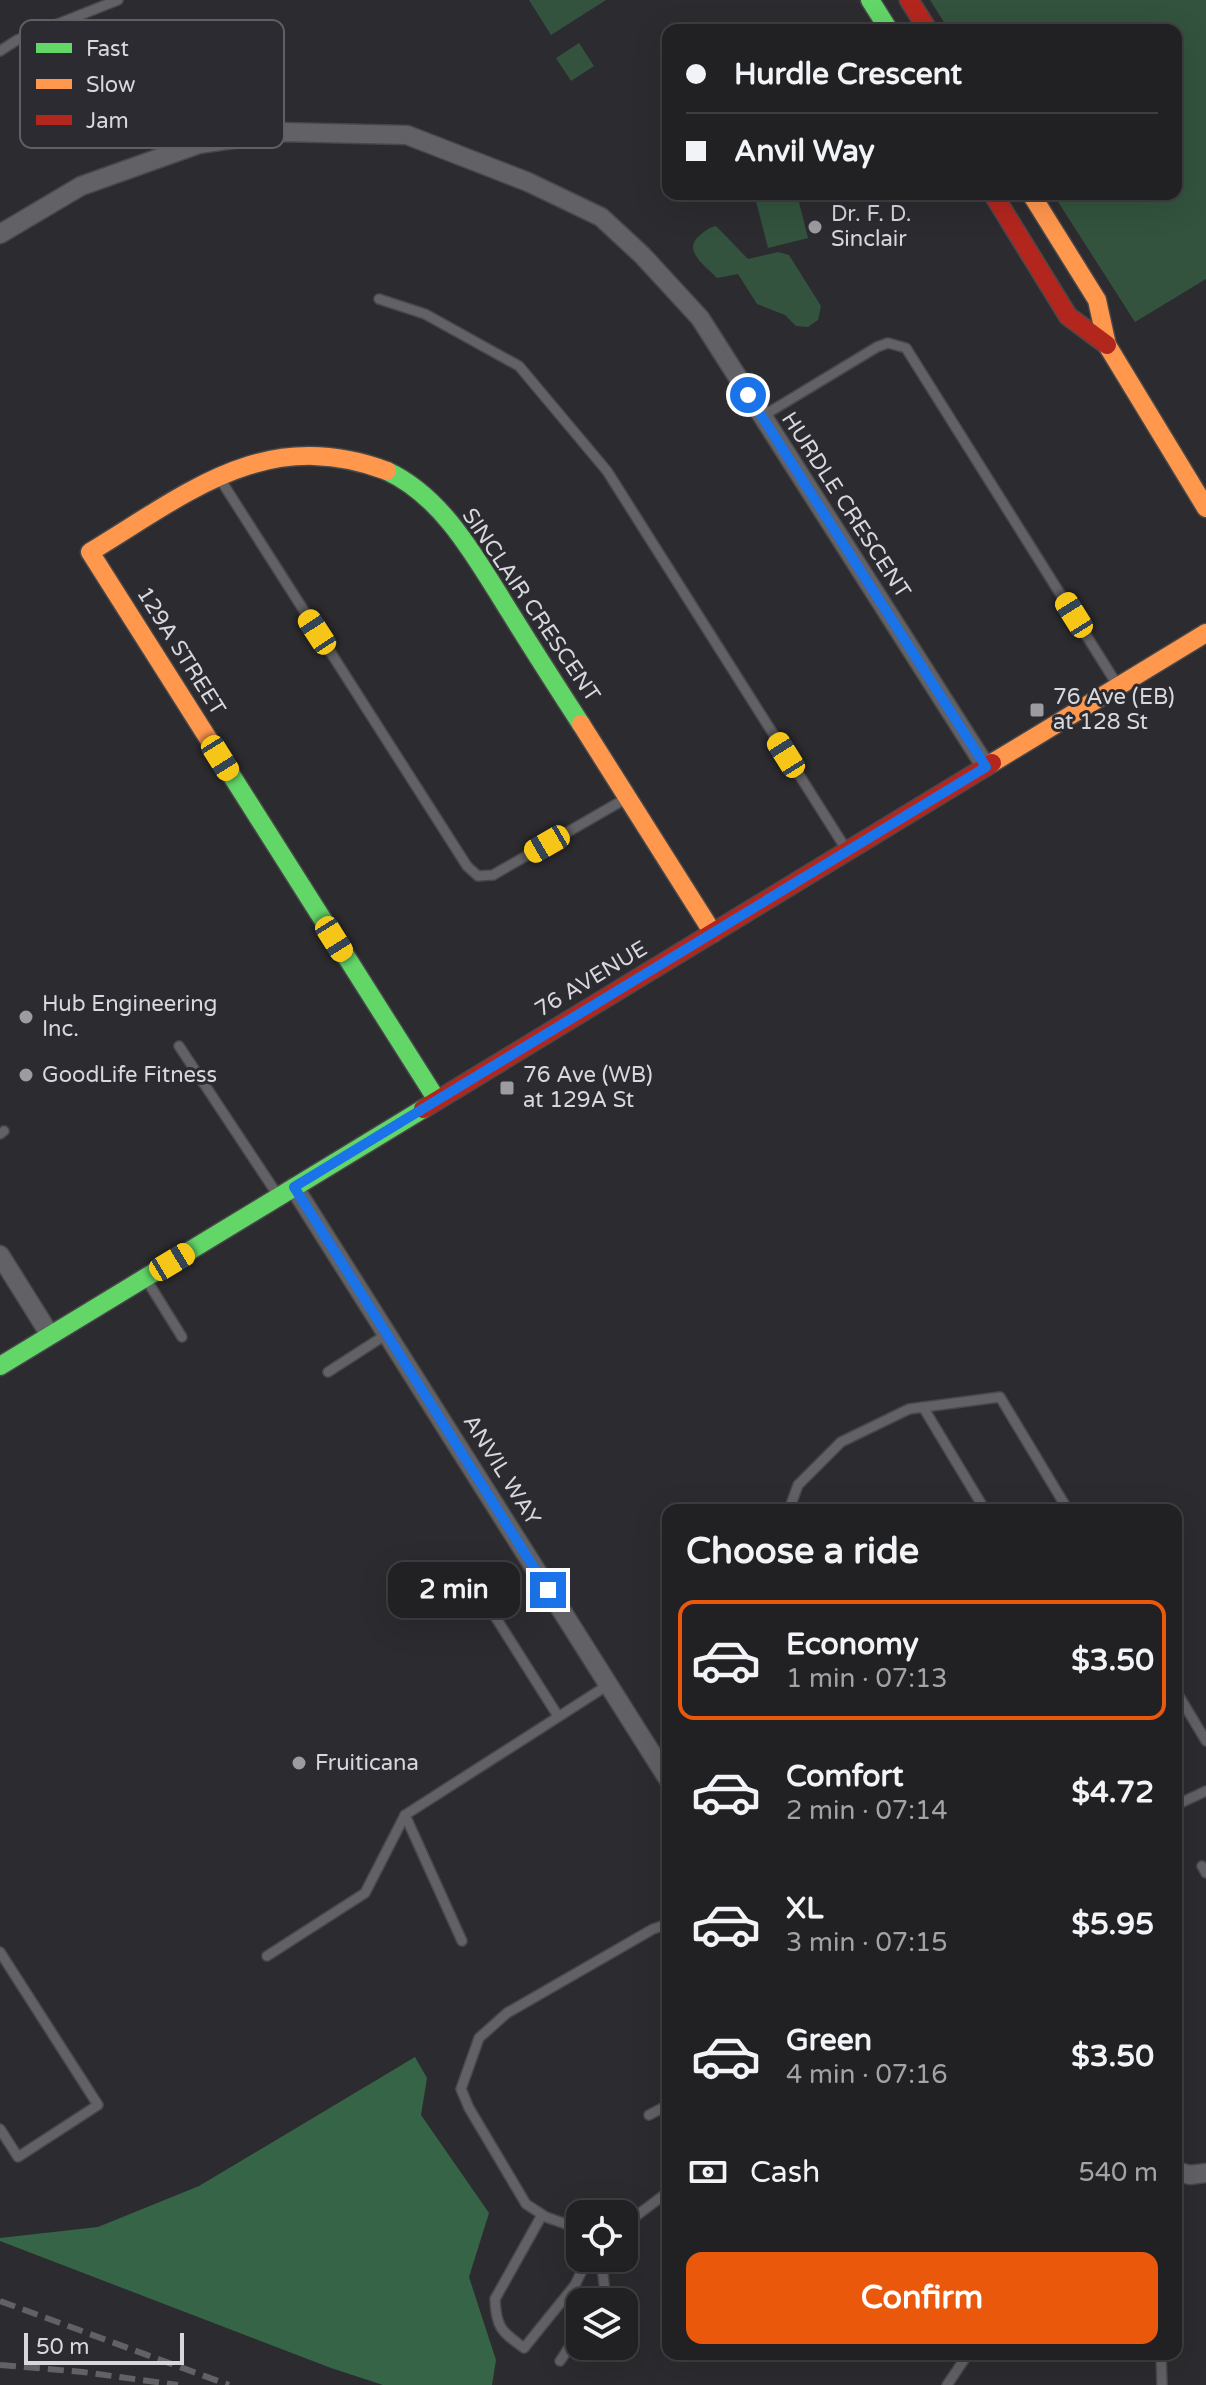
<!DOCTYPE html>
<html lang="en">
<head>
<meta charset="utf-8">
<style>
  body { margin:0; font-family:"Varela Round",sans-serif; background:#2d2e31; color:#f1f3f6; height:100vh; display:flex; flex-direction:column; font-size:30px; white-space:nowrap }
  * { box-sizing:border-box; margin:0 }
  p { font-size:26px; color:#a2a3a6 }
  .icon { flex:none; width:44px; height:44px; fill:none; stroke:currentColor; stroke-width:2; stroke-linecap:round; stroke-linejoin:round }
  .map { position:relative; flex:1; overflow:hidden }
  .side { position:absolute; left:662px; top:1504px; width:520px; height:856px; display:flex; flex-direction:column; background:#212124; border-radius:16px; box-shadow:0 8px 32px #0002,0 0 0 2px #3e3e41 }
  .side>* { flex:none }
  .guide { position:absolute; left:662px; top:24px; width:520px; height:176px; border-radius:16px; box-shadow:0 8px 32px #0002,0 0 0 2px #3e3e41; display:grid; align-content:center; height:176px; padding:0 24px; background:#212124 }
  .fabs { position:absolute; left:566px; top:2200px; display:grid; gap:16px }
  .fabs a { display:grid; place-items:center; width:72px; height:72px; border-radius:16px; background:#212124; box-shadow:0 8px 32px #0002,0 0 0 2px #3e3e41; font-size:40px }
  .scale { position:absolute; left:24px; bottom:20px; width:160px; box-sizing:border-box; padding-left:8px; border:4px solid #d8d8dc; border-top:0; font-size:22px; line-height:28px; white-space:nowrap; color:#d8d8dc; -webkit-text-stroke:6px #2b2b31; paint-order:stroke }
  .end { position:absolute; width:36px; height:36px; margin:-18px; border:10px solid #1a73e8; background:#fff; box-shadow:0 0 0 4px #fff }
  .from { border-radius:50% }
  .bubble { position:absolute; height:56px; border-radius:16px; background:#212124; box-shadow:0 8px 32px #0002,0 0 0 2px #3e3e41; font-size:26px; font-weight:700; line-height:56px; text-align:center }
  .car { position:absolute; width:24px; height:48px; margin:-24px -12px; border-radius:10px; box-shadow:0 0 6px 2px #0007; background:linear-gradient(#f5c518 24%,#345 0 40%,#f5c518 0 76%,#345 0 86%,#f5c518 0) }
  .guide b { display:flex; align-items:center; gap:28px; height:76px; font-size:30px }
  .guide b+b { border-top:2px solid #3e3e41 }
  .guide i { width:20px; height:20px; background:#f1f3f6 }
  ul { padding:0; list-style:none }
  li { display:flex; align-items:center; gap:24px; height:120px; margin:0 16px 12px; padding:0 8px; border:4px solid transparent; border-radius:16px }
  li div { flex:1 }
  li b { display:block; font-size:30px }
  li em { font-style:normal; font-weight:700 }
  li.on { border-color:#ea580c }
  li>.icon { width:72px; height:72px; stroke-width:1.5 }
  h2 { padding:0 24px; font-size:36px; line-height:96px }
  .pay { display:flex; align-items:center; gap:20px; height:88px; padding:0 24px; font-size:30px }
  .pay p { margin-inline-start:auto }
  .action { display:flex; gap:16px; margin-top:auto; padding:16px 24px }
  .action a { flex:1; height:92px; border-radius:16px; background:#ea580c; color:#fff; font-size:32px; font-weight:700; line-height:92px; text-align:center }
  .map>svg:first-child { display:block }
  .green { fill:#33533e }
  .forest { fill:#366446 }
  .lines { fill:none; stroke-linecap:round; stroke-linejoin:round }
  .lane-casing { stroke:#48484b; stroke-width:12 }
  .street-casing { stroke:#48484b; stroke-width:21 }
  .fast-casing { stroke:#48484b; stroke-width:21 }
  .slow-casing { stroke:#48484b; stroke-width:21 }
  .jam-casing { stroke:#48484b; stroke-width:21 }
  .lane { stroke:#626266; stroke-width:9 }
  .street { stroke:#626266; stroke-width:18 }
  .fast { stroke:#63d668; stroke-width:18 }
  .slow { stroke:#ff974d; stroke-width:18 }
  .jam { stroke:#b3261e; stroke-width:18 }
  .rail { stroke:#626264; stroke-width:6; stroke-dasharray:16 8; stroke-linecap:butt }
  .route { stroke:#1a73e8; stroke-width:10 }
  .poi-dot { fill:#9c9ca0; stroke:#2b2b31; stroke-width:3 }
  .labels { text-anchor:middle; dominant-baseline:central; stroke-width:6; stroke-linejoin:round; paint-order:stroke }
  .poi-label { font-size:22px; fill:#d8d8dc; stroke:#2b2b31; text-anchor:start }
  .street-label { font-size:22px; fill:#d8d8dc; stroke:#2b2b31 }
  .key { fill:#2b2b31; stroke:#5f5f64; stroke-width:2 }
  .key-label { font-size:22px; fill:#d8d8dc }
</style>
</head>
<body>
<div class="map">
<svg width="1206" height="2385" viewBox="0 0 1206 2385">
  <rect width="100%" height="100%" fill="#2c2c30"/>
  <g class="green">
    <path d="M529 0H606L551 35Z"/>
    <path d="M930 0H1206V279L1135 322 1053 194H1176V30H949Z"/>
    <path d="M579 43 594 66 571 81 556 58Z"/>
    <path d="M784 194H797L808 238 768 248 756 201Z"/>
    <path d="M716 226 748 259 778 252 789 255 821 306 818 320 808 327 796 326 785 315 757 304 738 274 717 278C706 266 682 251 699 236 705 231 708 228 716 226Z"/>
  </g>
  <path class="forest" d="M415 2057 427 2078 421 2115 489 2213 469 2277 496 2360 492 2385H383L331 2368 0 2241V2238L98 2227 199 2186Z"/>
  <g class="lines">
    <g class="lane-casing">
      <g id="lane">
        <path d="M0 51 17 40 118 0"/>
        <path d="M379 299 425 314 519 366 607 471 846 849"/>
        <path d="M761 417 877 347 888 343 906 348 1118 686"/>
        <path d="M220 479 467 866 478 876 493 875 625 799"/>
        <path d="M179 1046 277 1194"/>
        <path d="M0 1134 4 1131"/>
        <path d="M146 1279 182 1337"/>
        <path d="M328 1372 387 1334"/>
        <path d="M923 1407 985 1510"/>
        <path d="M789 1510 798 1485 841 1442 909 1409 1000 1397 1068 1510"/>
        <path d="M465 1569 558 1716"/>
        <path d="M1176 1691 1206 1741"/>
        <path d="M1176 1805 1206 1791"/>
        <path d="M1202 1866 1206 1873"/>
        <path d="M462 1941 405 1815 608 1685"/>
        <path d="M0 1952 98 2105 18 2157 0 2129"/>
        <path d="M267 1956 365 1893 405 1815"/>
        <path d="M649 2115 668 2105"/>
        <path d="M542 2215 495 2299C496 2328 502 2332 524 2348L575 2285 588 2258"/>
        <path d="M624 2225 668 2192"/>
        <path d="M580 2229 546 2217 526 2204 469 2108 461 2089 479 2038 507 2013 653 1929 668 1924"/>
        <path d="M599 2302 605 2292 601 2258"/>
        <path d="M1161 2354 1162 2385"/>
        <path d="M560 2361 580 2331"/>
        <path d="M947 2385 968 2354"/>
      </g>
    </g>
    <g class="street-casing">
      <g id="street">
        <path d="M0 234 81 186 199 144 280 132 407 135 528 182 601 217 642 255 700 318 986 767"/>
        <path d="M294 1187 668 1779"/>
        <path d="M0 1255 50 1335"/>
        <path d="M1176 2171 1190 2175 1206 2173"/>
      </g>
    </g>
    <g class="fast-casing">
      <g id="fast">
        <path d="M870 0 889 30"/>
        <path d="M387 471C445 498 478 562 511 614 534 651 557 687 581 724"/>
        <path d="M211 743 437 1100"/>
        <path d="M0 1366 423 1109"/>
      </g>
    </g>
    <g class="slow-casing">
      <g id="slow">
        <path d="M1031 194 1097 300 1107 345 1206 508"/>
        <path d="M581 724 713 933"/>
        <path d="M211 743 90 552C188 493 266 425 387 471"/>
        <path d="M992 763 1206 633"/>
      </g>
    </g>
    <g class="jam-casing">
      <g id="jam">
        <path d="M909 0 928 30"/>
        <path d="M993 194 1068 316 1107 345"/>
        <path d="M423 1109 992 763"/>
      </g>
    </g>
    <use href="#lane" class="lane"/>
    <use href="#street" class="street"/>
    <use href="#fast" class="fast"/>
    <use href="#slow" class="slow"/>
    <use href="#jam" class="jam"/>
    <g class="rail">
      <path d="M0 2301 229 2385"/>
      <path d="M0 2365 83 2372 178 2385"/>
    </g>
  </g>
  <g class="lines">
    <path class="route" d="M548 1590 294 1187 986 767 748 395"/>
  </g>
  <g class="poi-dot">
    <circle cx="815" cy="227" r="8"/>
    <rect x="1029" y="702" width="16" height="16" rx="4"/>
    <circle cx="26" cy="1017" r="8"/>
    <circle cx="26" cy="1075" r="8"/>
    <rect x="499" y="1080" width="16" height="16" rx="4"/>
    <circle cx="299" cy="1763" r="8"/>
  </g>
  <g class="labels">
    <g class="poi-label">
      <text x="831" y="214">Dr. F. D.<tspan x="831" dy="25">Sinclair</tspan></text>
      <text x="1053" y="697">76 Ave (EB)<tspan x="1053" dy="25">at 128 St</tspan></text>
      <text x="42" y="1004">Hub Engineering<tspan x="42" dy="25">Inc.</tspan></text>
      <text x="42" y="1075">GoodLife Fitness</text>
      <text x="523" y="1075">76 Ave (WB)<tspan x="523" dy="25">at 129A St</tspan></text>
      <text x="315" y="1763">Fruiticana</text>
    </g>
    <g class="street-label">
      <text transform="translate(846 505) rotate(57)">HURDLE CRESCENT</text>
      <text transform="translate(531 605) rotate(56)">SINCLAIR CRESCENT</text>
      <text transform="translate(181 651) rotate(58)">129A STREET</text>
      <text transform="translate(591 979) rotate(-31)">76 AVENUE</text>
      <text transform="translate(502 1470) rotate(58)">ANVIL WAY</text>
    </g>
  </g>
  <rect x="20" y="20" width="264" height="128" rx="12" class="key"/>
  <rect x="36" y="43" width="36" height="10" fill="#63d668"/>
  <rect x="36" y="79" width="36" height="10" fill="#ff974d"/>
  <rect x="36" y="115" width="36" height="10" fill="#b3261e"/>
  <g class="key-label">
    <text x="86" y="56">Fast</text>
    <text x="86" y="92">Slow</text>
    <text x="86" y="128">Jam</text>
  </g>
</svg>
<div class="fabs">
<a><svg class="icon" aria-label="locate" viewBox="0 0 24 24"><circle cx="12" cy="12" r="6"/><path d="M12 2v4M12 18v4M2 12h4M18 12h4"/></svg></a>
<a><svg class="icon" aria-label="layers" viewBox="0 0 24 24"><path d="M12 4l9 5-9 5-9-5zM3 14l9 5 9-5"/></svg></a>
</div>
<div class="scale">50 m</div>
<i class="end from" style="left:748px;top:395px"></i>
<i class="end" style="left:548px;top:1590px"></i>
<div class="bubble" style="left:388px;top:1562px;width:132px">2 min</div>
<i class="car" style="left:1074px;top:615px;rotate:328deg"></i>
<i class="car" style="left:317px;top:632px;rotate:327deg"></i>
<i class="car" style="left:786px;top:755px;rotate:328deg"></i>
<i class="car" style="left:220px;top:758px;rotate:148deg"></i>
<i class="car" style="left:547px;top:844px;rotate:240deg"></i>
<i class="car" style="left:334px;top:939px;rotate:148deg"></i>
<i class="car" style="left:172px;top:1262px;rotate:59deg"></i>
<div class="guide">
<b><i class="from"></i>Hurdle Crescent</b>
<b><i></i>Anvil Way</b>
</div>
<section class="side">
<h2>Choose a ride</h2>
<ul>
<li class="on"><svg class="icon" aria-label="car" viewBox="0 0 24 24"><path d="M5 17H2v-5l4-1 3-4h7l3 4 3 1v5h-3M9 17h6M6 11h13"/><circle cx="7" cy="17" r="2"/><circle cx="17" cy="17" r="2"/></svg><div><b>Economy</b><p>1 min · 07:13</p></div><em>$3.50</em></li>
<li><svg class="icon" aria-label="car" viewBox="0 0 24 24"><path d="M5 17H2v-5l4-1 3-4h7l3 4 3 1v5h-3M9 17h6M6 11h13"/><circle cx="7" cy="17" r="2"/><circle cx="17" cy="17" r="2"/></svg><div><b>Comfort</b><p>2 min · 07:14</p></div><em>$4.72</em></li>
<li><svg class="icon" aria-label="car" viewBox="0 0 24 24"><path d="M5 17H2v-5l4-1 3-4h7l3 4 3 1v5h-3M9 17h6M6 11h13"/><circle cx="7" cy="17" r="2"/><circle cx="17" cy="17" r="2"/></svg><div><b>XL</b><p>3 min · 07:15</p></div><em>$5.95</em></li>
<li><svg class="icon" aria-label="car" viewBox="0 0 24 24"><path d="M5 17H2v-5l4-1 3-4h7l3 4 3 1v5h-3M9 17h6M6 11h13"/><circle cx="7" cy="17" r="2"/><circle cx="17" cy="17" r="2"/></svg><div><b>Green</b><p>4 min · 07:16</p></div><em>$3.50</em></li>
</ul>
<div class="pay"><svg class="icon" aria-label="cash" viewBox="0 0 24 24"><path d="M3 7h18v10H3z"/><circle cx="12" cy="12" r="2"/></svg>Cash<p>540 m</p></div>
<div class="action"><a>Confirm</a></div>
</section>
</div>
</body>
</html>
